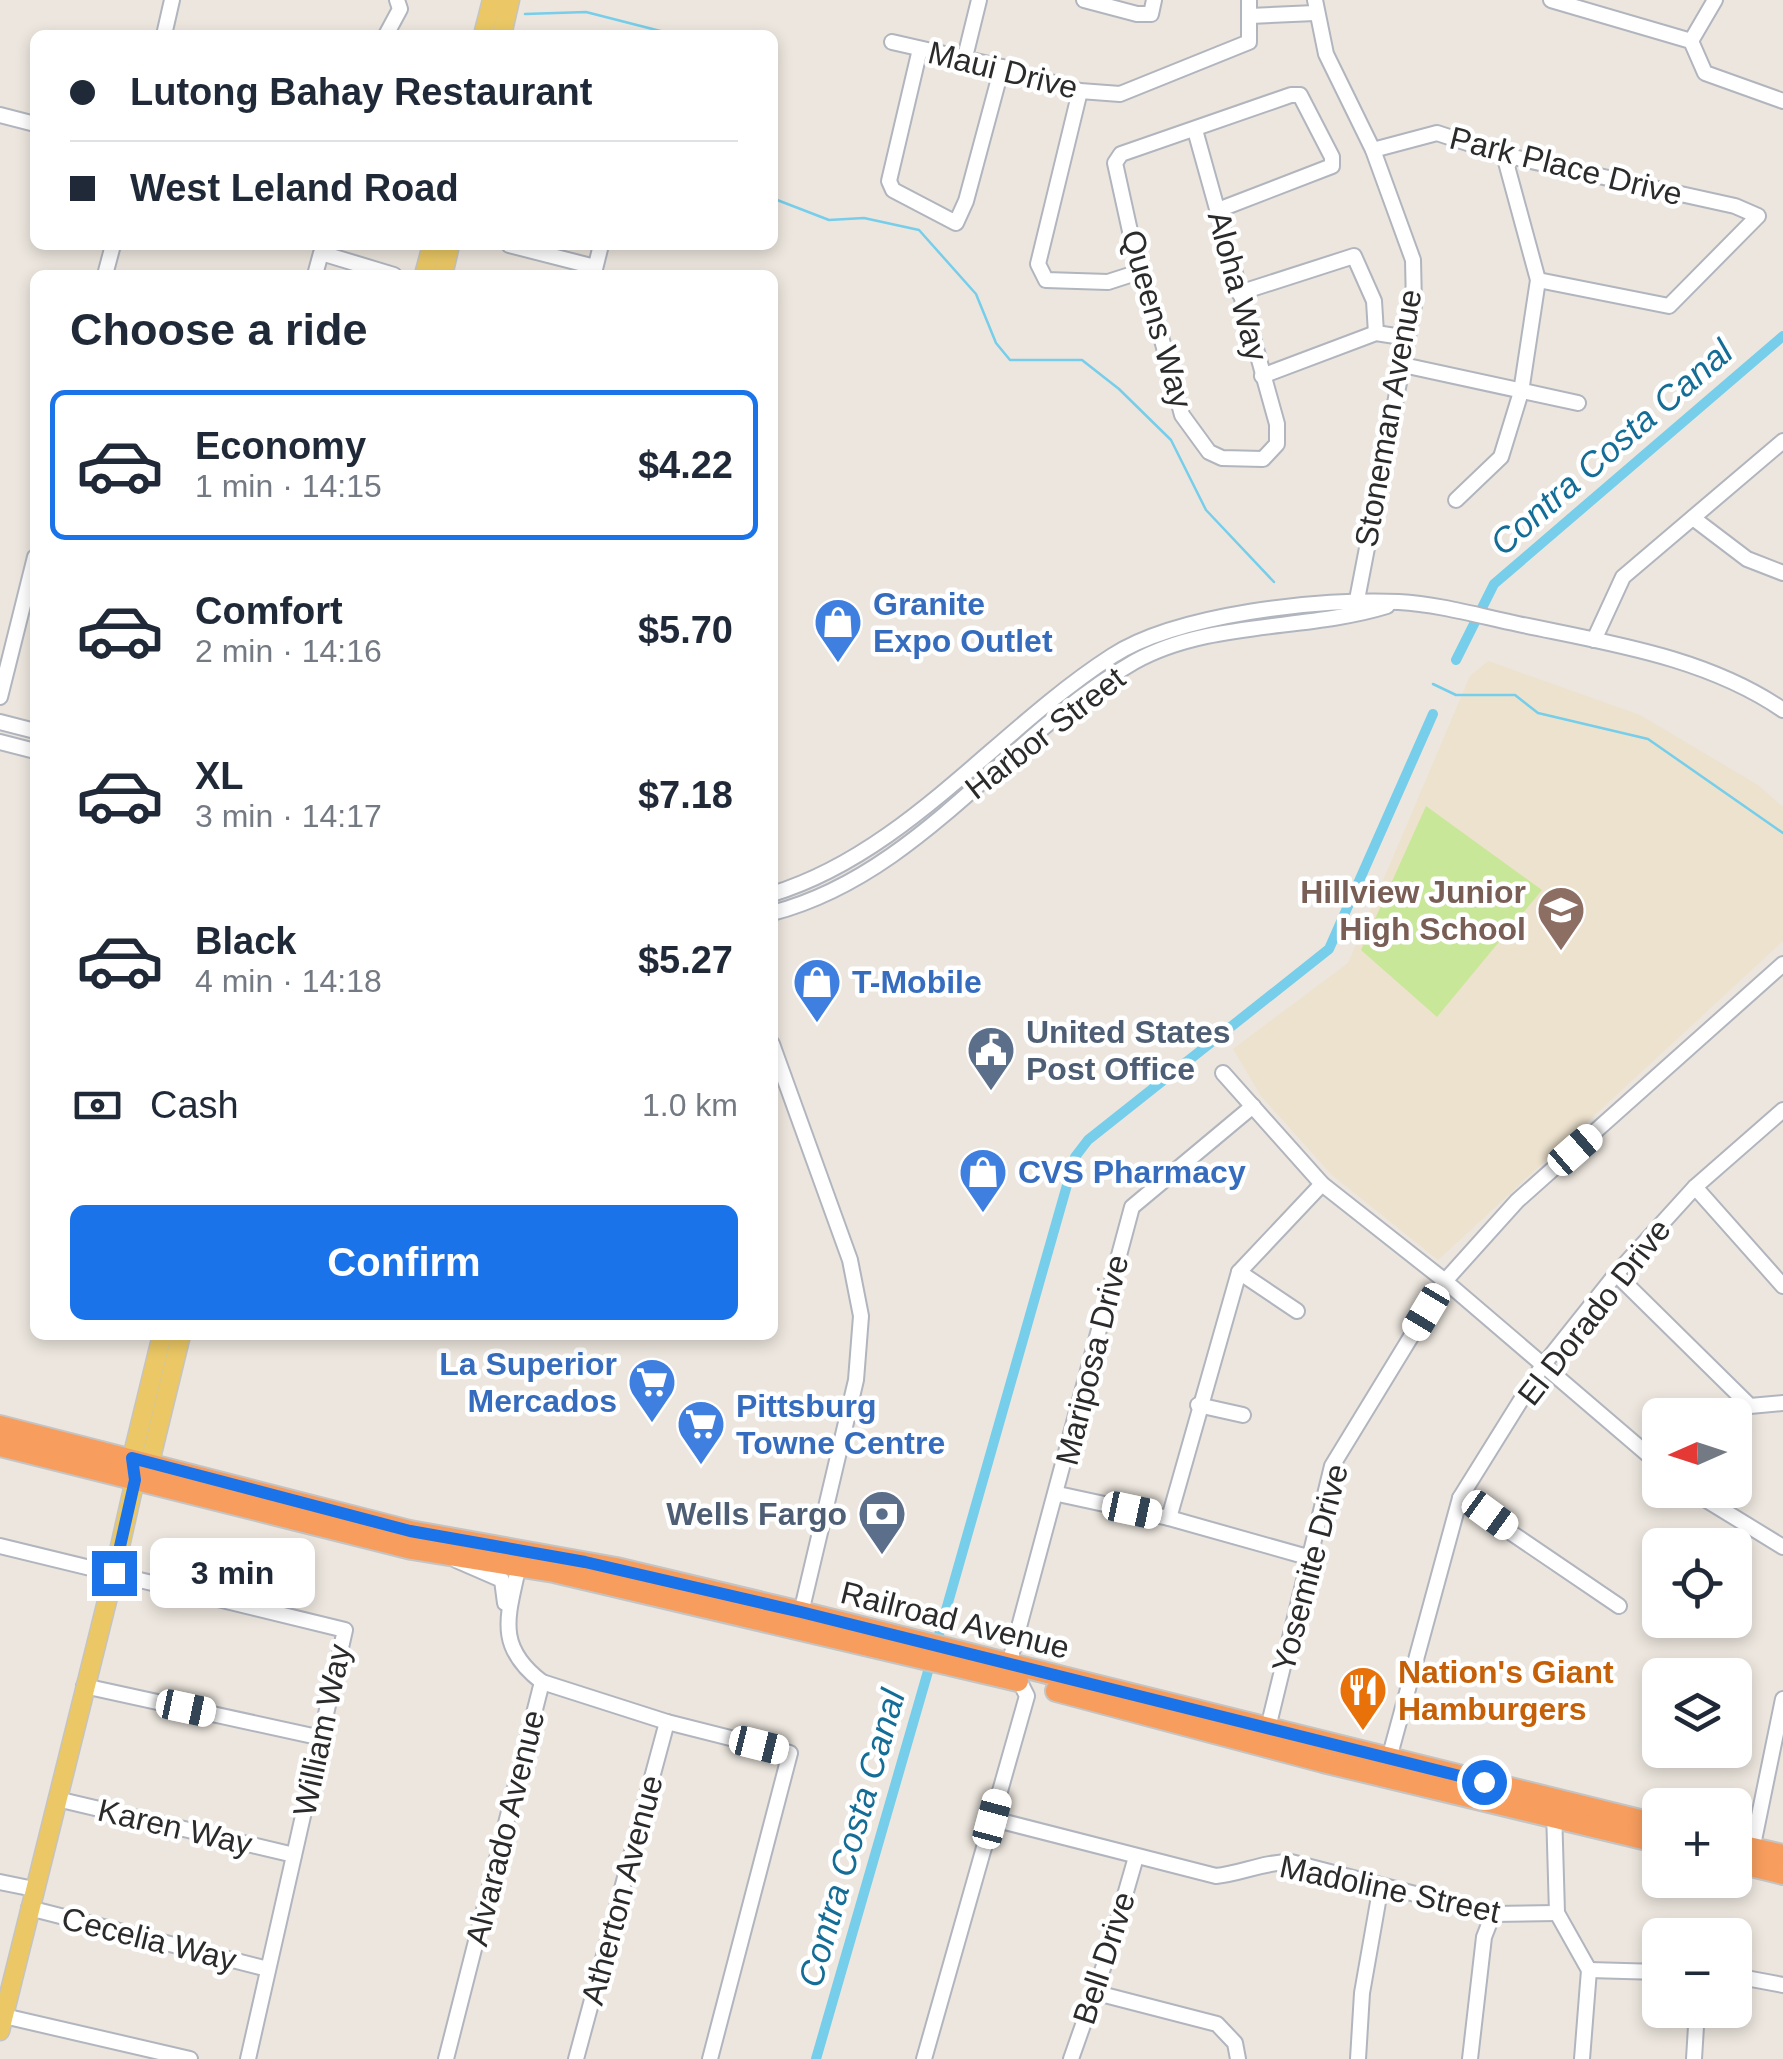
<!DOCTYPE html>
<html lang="en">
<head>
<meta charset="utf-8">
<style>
  body { margin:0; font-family:Arial,sans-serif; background:#f2f2f3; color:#1f2937; height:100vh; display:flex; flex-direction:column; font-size:38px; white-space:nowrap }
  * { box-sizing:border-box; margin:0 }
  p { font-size:32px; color:#747a83 }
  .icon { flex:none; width:55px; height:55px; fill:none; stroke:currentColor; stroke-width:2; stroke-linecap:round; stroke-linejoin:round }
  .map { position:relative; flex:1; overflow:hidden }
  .details { position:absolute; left:30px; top:270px; width:748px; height:1070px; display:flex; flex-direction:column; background:#fff; border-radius:15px; box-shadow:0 5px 15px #0003 }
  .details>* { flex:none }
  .guide { position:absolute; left:30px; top:30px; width:748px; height:220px; border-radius:15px; box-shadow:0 5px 15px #0003; display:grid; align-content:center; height:220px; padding:0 40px; background:#fff }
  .needle { width:65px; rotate:267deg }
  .tools { position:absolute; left:1642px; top:1398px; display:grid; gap:20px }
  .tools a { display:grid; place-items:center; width:110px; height:110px; border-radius:15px; background:#fff; box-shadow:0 5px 15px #0003; font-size:50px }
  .end { position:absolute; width:45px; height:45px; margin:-22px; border:12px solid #1a73e8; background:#fff; box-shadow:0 0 0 5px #fff }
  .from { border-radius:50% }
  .bubble { position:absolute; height:70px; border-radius:15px; background:#fff; box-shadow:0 5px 15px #0003; font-size:32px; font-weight:700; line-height:70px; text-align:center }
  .car { position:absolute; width:30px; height:60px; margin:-30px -15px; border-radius:12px; box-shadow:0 0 8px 2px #0007; background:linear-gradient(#fff 24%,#345 0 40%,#fff 0 76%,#345 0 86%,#fff 0) }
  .guide b { display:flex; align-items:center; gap:35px; height:95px; font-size:38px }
  .guide b+b { border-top:2px solid #e0e1e3 }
  .guide i { width:25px; height:25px; background:#1f2937 }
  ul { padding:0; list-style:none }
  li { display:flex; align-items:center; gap:30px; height:150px; margin:0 20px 15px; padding:0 20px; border:5px solid transparent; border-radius:15px }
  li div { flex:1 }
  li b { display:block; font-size:38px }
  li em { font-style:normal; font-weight:700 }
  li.active { border-color:#1a73e8 }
  li>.icon { width:90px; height:90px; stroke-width:1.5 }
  h2 { padding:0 40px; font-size:45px; line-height:120px }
  .pay { display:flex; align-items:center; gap:25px; height:110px; padding:0 40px; font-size:38px }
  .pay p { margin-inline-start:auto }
  .button { display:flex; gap:20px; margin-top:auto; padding:20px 40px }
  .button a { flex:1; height:115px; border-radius:15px; background:#1a73e8; color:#fff; font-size:40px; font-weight:700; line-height:115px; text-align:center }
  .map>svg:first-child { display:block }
  .education { fill:#ede2ce }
  .pitch { fill:#c8e799 }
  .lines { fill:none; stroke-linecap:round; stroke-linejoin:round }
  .stream { stroke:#76ceea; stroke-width:2.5 }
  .canal { stroke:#76ceea; stroke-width:10 }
  .minor-casing { stroke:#b1b5be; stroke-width:18 }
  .major-casing { stroke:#c4c4c4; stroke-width:21 }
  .highway-casing { stroke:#c4c4c4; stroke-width:24 }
  .minor { stroke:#fff; stroke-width:14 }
  .major { stroke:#ebc865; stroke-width:18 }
  .highway { stroke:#f79d5e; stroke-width:20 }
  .route { stroke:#1a73e8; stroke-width:12 }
  .labels { text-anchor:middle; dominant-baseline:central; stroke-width:9; stroke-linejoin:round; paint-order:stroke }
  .street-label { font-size:32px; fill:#2b2b2b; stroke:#fff }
  .shop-label { font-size:32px; font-weight:bold; fill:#366cbe; stroke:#fff; text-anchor:start }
  .education-label { font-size:32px; font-weight:bold; fill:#785e54; stroke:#fff; text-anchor:end }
  .service-label { font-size:32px; font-weight:bold; fill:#4e5e75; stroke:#fff; text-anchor:start }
  .food-label { font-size:32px; font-weight:bold; fill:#c56008; stroke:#fff; text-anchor:start }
  .water-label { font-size:35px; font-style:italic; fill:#136d97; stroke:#fff }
</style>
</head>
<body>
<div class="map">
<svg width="1783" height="2059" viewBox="0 0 1783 2059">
  <rect width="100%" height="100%" fill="#ece6de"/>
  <path class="education" d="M1488 661 1640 715 1758 785 1783 807V941L1438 1260 1332 1175 1261 1096 1233 1049 1348 963 1470 676Z"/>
  <path class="pitch" d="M1426 806 1542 890 1437 1017 1361 950Z"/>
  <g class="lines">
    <g class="stream">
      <path d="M525 14 586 12 676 35"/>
      <path d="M772 198 829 220 864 218 919 230 976 294 996 343 1010 360H1082L1119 389 1171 440 1206 510 1274 582"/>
      <path d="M1433 684 1456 695H1515L1538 713 1648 739 1783 833"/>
    </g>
    <g class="canal">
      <path d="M1456 660 1494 584 1783 336"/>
      <path d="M936 1645 1075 1157 1088 1140 1329 949 1433 714"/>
      <path d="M816 2059 931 1661"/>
    </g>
    <g class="minor-casing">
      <g id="minor">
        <path d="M1084 0 1137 14H1151L1154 0"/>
        <path d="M1315 0 1326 54 1373 150 1413 260 1414 305 1355 610"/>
        <path d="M1551 0 1691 41 1705 73 1783 101"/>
        <path d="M1250 16 1315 13"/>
        <path d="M164 35 172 0"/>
        <path d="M386 35 400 9 397 0"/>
        <path d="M1691 41 1715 0"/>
        <path d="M892 42 1002 67 1080 91 1120 94 1249 42V0"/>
        <path d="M920 49 889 181 893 190 956 223 966 201 1002 67"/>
        <path d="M965 57 979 0"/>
        <path d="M1080 91 1038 264 1046 280 1108 282 1139 272"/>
        <path d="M0 115 35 124"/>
        <path d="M1195 130 1277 424V444L1263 459 1222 458 1209 452 1182 415 1151 299 1139 272 1115 163 1121 154 1291 95H1300L1332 157V166L1218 210"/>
        <path d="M1373 150 1437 133 1504 155 1735 206 1758 216 1669 306 1538 280"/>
        <path d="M509 245 595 267"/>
        <path d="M594 273 601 245"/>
        <path d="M105 275 113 245"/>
        <path d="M315 275 321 253 394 275"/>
        <path d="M1239 293 1354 256 1374 301 1376 333"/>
        <path d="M1403 365 1578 403"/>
        <path d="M1262 376 1376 333 1408 338"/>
        <path d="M1456 500 1501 457 1521 392 1538 280 1504 155"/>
        <path d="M1693 518 1747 559 1783 573"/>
        <path d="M1594 640 1623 577 1783 441"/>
        <path d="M0 697 35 557"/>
        <path d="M0 722 35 731"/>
        <path d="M0 742 35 751"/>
        <path d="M772 894C906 853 997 730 1112 656 1177 614 1321 598 1399 602 1438 604 1480 616 1518 624 1608 643 1706 657 1783 710"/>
        <path d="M772 913C919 875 1007 735 1134 662 1209 620 1306 631 1387 606"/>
        <path d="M772 1044 850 1260 861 1316 856 1380 800 1617"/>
        <path d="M1223 1073 1322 1184 1445 1281 1660 1465"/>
        <path d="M1695 1187 1783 1286"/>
        <path d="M1239 1272 1297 1311"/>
        <path d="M1616 1274 1750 1406 1783 1403"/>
        <path d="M1198 1405 1243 1415"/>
        <path d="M1690 1490 1783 1547"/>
        <path d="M1058 1494 1169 1518 1311 1558"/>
        <path d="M1460 1498 1619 1606"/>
        <path d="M1169 1518 1239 1272 1322 1184"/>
        <path d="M0 1546 345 1630 248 2059"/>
        <path d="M456 1560 502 1580 505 1603"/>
        <path d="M542 1682 667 1722 790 1753 710 2059"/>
        <path d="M84 1686 322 1738"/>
        <path d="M1266 1736 1332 1466 1445 1281 1517 1201 1783 964"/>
        <path d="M1387 1766 1460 1498 1541 1368 1616 1274 1695 1187 1783 1110"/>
        <path d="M57 1799 294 1855"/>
        <path d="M1554 1810 1557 1913 1589 1970 1582 2059"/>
        <path d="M993 1819 1216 1876C1243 1873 1263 1862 1291 1862L1493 1914 1557 1913"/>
        <path d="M1751 1855 1783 1699"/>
        <path d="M0 1882 34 1889"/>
        <path d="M29 1908 268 1969"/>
        <path d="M1589 1970 1660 1972"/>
        <path d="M1735 1976 1783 1985"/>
        <path d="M1093 1992 1217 2024 1235 2043 1238 2059"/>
        <path d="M4 2016 190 2059"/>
        <path d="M446 2059 542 1682C492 1644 510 1612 520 1559"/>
        <path d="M576 2059 667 1722"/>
        <path d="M924 2059 1027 1696 1012 1666V1653L1132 1207 1253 1106"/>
        <path d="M1071 2059 1108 1954 1136 1857"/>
        <path d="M1358 2059 1362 1993 1381 1885"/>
        <path d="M1470 2059 1484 1937 1493 1914"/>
        <path d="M1694 2059 1697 2010"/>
      </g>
    </g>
    <g class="major-casing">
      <g id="major">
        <path d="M483 35 492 0"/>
        <path d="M502 35 510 0"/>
        <path d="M424 275 432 245"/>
        <path d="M443 275 450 245"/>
        <path d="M142 1472 150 1462 181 1335"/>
        <path d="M0 2031 114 1573 135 1480 132 1458 162 1335"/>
      </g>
    </g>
    <g class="highway-casing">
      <g id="highway">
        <path d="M0 1426 410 1531 616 1568 801 1612 1660 1825"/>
        <path d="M0 1446 412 1549 554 1572 1018 1681"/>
        <path d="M1056 1691 1323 1762 1660 1843"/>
        <path d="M1735 1844 1783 1855"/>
        <path d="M1735 1862 1783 1874"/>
      </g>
    </g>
    <use href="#minor" class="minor"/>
    <use href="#major" class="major"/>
    <use href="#highway" class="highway"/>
  </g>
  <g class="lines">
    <path class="route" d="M114 1573 135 1480 132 1458 410 1531 585 1562 801 1612 1484 1782"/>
  </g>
  <defs>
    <g id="shop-pin" transform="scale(2.5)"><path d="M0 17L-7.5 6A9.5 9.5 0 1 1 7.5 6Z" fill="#3f7fe0" stroke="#fff"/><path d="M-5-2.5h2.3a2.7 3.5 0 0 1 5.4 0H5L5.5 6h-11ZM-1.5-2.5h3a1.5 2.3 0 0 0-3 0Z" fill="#fff"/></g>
    <g id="school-pin" transform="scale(2.5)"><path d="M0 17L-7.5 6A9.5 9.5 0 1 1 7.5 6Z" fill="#8d6e63" stroke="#fff"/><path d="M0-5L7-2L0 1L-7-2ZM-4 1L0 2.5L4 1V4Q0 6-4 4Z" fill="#fff"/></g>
    <g id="civic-pin" transform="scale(2.5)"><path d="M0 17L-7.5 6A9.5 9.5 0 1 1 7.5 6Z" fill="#5c6f8a" stroke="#fff"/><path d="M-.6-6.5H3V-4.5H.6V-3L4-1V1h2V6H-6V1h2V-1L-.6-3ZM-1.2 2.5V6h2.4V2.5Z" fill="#fff"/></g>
    <g id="supermarket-pin" transform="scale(2.5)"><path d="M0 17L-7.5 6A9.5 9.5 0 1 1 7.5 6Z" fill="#3f7fe0" stroke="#fff"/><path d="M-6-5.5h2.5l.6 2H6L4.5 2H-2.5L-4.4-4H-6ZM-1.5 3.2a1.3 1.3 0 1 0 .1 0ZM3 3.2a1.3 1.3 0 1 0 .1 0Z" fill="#fff"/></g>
    <g id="bank-pin" transform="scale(2.5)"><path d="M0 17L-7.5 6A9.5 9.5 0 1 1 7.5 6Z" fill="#5c6f8a" stroke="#fff"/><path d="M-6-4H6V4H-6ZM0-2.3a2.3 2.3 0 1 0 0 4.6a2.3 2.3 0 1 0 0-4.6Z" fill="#fff"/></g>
    <g id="restaurant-pin" transform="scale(2.5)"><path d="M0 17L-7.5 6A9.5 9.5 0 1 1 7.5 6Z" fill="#e8710a" stroke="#fff"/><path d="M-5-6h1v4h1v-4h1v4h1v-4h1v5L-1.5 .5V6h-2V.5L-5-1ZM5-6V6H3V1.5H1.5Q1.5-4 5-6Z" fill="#fff"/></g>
  </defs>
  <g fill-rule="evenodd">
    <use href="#shop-pin" x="838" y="622"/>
    <use href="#school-pin" x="1561" y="910"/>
    <use href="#shop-pin" x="817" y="982"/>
    <use href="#civic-pin" x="991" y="1050"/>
    <use href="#shop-pin" x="983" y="1172"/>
    <use href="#supermarket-pin" x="652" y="1382"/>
    <use href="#supermarket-pin" x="701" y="1424"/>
    <use href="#bank-pin" x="882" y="1514"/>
    <use href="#restaurant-pin" x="1363" y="1690"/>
  </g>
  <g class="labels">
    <g class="street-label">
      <text transform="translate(1003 70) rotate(14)">Maui Drive</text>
      <text transform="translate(1566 166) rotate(14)">Park Place Drive</text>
      <text transform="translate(1238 286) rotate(75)">Aloha Way</text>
      <text transform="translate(1157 319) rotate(74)">Queens Way</text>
      <text transform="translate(1388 418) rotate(-80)">Stoneman Avenue</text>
      <text transform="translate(1045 733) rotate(-38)">Harbor Street</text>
      <text transform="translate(1594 1312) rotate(-52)">El Dorado Drive</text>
      <text transform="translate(1092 1360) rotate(-76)">Mariposa Drive</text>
      <text transform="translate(1310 1568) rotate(-75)">Yosemite Drive</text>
      <text transform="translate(955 1620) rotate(14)">Railroad Avenue</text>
      <text transform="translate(322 1730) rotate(-78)">William Way</text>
      <text transform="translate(175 1827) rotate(13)">Karen Way</text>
      <text transform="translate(505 1828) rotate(-76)">Alvarado Avenue</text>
      <text transform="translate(1390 1889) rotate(12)">Madoline Street</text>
      <text transform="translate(622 1890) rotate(-75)">Atherton Avenue</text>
      <text transform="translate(149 1939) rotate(14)">Cecelia Way</text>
      <text transform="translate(1104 1958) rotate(-72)">Bell Drive</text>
    </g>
    <g class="shop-label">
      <text x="873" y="604">Granite<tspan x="873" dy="37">Expo Outlet</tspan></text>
      <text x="852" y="982">T-Mobile</text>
      <text x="1018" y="1172">CVS Pharmacy</text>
      <text x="617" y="1364" text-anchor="end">La Superior<tspan x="617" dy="37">Mercados</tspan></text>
      <text x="736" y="1406">Pittsburg<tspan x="736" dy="37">Towne Centre</tspan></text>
    </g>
    <g class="education-label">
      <text x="1526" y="892">Hillview Junior<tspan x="1526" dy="37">High School</tspan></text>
    </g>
    <g class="service-label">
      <text x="1026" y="1032">United States<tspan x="1026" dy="37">Post Office</tspan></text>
      <text x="847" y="1514" text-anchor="end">Wells Fargo</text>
    </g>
    <g class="food-label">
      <text x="1398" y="1672">Nation's Giant<tspan x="1398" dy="37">Hamburgers</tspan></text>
    </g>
    <g class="water-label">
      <text transform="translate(1611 447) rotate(-41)">Contra Costa Canal</text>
      <text transform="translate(851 1838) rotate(-74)">Contra Costa Canal</text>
    </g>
  </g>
</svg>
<div class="tools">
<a><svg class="needle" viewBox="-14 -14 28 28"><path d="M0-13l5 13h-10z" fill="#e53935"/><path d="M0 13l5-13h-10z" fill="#747a83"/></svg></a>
<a><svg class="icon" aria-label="locate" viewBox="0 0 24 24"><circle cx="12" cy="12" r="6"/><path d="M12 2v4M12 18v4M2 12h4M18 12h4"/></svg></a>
<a><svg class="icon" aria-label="layers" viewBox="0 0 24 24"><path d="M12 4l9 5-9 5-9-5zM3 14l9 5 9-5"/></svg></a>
<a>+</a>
<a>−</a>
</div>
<i class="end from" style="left:1484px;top:1782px"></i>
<i class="end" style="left:114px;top:1573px"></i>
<div class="bubble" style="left:150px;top:1538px;width:165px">3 min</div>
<i class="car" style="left:1575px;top:1150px;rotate:49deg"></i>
<i class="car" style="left:1426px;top:1312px;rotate:211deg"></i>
<i class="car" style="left:1132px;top:1510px;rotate:102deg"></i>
<i class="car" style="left:1490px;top:1515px;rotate:126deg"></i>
<i class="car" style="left:186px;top:1708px;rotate:102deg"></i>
<i class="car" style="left:759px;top:1745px;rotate:104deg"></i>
<i class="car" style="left:992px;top:1819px;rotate:15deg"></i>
<div class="guide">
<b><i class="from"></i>Lutong Bahay Restaurant</b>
<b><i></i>West Leland Road</b>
</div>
<section class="details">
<h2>Choose a ride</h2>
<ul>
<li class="active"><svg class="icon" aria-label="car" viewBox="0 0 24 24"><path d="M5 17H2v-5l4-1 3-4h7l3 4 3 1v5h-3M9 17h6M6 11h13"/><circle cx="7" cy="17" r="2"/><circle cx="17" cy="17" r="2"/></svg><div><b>Economy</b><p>1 min · 14:15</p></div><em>$4.22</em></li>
<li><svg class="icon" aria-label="car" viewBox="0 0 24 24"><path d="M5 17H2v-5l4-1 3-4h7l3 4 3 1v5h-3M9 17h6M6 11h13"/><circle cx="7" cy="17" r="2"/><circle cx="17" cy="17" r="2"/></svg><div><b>Comfort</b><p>2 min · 14:16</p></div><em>$5.70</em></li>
<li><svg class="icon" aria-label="car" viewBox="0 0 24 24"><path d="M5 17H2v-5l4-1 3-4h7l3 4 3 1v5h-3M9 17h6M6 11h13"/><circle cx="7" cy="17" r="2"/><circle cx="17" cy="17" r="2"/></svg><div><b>XL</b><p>3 min · 14:17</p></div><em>$7.18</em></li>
<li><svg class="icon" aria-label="car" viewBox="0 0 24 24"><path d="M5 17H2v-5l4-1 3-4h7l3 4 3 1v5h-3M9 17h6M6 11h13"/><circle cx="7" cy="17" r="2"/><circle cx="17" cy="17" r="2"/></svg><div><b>Black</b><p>4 min · 14:18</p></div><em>$5.27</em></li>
</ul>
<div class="pay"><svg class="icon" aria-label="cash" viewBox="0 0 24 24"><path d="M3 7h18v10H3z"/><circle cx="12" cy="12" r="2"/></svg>Cash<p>1.0 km</p></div>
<div class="button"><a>Confirm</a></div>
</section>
</div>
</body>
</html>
